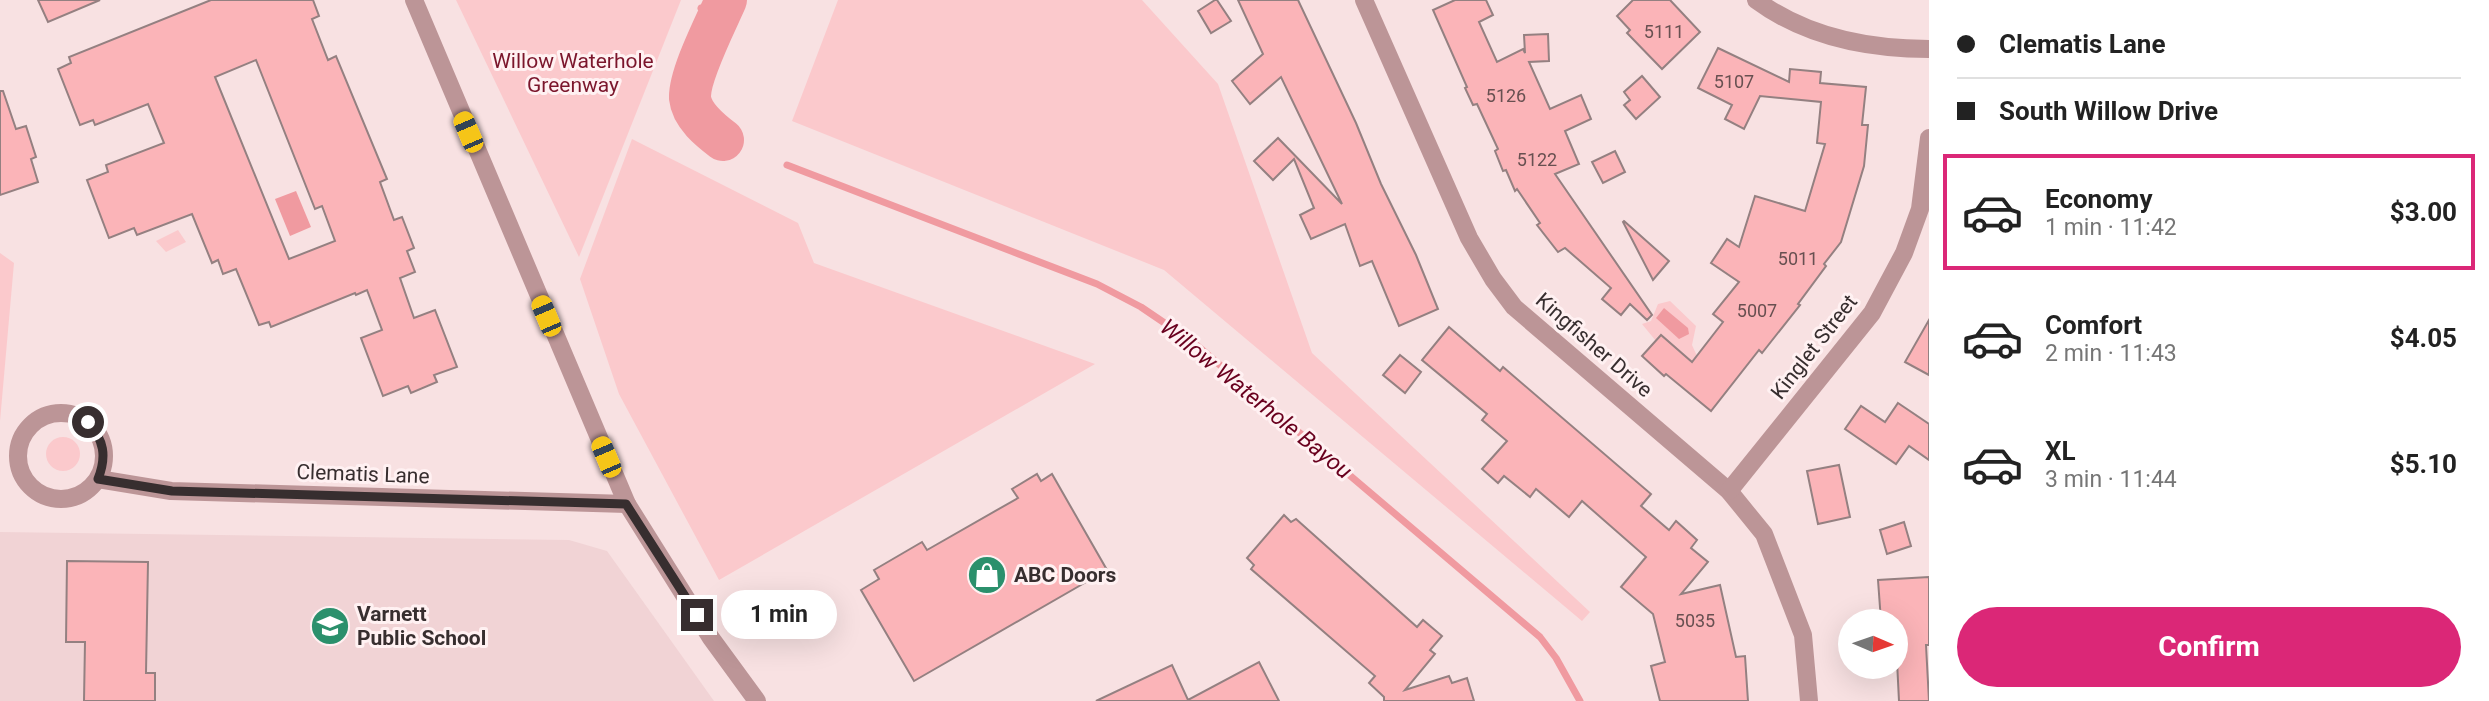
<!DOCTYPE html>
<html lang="en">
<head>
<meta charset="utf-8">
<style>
  body { margin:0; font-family:Roboto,sans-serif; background:#f2f2f2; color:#222; height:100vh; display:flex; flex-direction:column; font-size:26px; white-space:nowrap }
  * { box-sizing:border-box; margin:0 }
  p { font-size:23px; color:#767676 }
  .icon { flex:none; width:38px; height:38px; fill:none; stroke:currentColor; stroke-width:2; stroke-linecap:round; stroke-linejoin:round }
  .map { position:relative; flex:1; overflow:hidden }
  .side { display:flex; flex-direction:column; background:#fff; width:560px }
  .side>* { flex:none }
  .banner { display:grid; align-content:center; height:154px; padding:0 28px; background:#fff }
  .needle { width:46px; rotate:92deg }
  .buttons { position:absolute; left:1838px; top:609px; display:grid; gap:14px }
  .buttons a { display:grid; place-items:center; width:70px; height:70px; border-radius:50%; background:#fff; box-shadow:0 7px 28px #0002; font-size:35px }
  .end { position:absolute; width:32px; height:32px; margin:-16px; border:9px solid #372e2f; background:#fff; box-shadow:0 0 0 4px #fff }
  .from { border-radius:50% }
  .bubble { position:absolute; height:49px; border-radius:24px; background:#fff; box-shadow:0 7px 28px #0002; font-size:23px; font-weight:700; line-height:49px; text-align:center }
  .car { position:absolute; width:21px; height:42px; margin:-21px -10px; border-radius:9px; box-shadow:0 0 5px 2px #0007; background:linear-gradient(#f5c518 24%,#345 0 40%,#f5c518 0 76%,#345 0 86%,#f5c518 0) }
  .banner b { display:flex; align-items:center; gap:24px; height:66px; font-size:26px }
  .banner b+b { border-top:2px solid #e0e0e0 }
  .banner i { width:18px; height:18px; background:#222 }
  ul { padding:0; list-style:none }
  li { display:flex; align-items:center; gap:21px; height:116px; margin:0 14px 10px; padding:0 14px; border:4px solid transparent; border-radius:0px }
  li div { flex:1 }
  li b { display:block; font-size:26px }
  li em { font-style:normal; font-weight:700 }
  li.active { border-color:#db2777 }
  li>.icon { width:63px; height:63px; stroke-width:1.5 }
  .cta { display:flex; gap:14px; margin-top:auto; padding:14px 28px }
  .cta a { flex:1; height:80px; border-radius:42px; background:#db2777; color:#fff; font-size:28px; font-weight:700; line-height:80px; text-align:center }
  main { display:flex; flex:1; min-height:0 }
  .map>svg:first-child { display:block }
  .built { fill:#f1d3d5 }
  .green { fill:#fbc9cc }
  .water { fill:#f09aa0 }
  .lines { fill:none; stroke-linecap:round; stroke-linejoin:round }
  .stream { stroke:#f09aa0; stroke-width:7 }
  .river { stroke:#f09aa0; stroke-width:42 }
  .building { fill:#fbb4b8; stroke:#948081; stroke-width:2; fill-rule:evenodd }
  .minor { stroke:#bc9597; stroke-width:18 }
  .tertiary { stroke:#bc9597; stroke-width:18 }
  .route { stroke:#372e2f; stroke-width:9 }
  .labels { text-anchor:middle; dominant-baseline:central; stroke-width:6; stroke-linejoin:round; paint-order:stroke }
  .number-label { font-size:18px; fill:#685051 }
  .park-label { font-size:21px; fill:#7b162c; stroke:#fff1f2 }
  .street-label { font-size:21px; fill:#372e2f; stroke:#fff1f2 }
  .poi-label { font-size:21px; font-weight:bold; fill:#372e2f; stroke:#fff1f2; text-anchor:start }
  .water-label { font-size:23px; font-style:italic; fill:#69001e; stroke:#fff1f2 }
</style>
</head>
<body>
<main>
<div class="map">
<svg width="1929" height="701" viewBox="0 0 1929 701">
  <rect width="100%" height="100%" fill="#f8e1e2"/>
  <path class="built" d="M0 532 569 540 607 551 714 701H0Z"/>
  <g class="green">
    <path d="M456 0H681L579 257Z"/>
    <path d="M838 0H1142L1218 84 1312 353 1590 612 1582 621 1164 270 792 121Z"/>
    <path d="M632 139 798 223 814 263 1095 364 719 580 619 394 580 279Z"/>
    <path d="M178 230 186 242 166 252 156 241Z"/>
    <path d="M0 253 14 263 0 421Z"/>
    <path d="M1670 301 1696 326 1692 345 1697 356 1691 363 1661 335 1656 341 1642 324 1651 321 1658 304Z"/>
    <circle cx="63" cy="454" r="17"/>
  </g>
  <g class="water">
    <path d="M296 191 311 227 290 236 275 199Z"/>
    <path d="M1664 308 1688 328 1689 334 1679 339 1656 318Z"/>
  </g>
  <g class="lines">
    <g class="stream">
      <path d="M701 8 719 15"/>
      <path d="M787 165 1097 284 1141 307 1194 343 1540 637 1556 658 1580 701"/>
    </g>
    <path class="river" d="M723 140C710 130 692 116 690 98 689 75 716 23 726 0"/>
  </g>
  <g class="building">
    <path d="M38 0H100L48 22Z"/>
    <path d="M211 0H313L319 16 312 19 328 60 336 56 387 179 380 182 394 220 402 217 414 248 407 251 415 272 400 278 414 318 435 310 457 367 434 375 437 382 411 393 408 386 383 396 361 338 382 330 367 290 356 295 355 293 271 327 269 322 259 325 236 269 223 274 218 260 212 263 192 214 137 235 134 228 109 238 87 180 108 172 106 165 164 143 148 104 95 125 93 120 80 125 58 69 71 63 69 57ZM256 60 315 209 322 206 335 241 289 259 215 77Z"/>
    <path d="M1215 0H1217L1231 21 1211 33 1198 11Z"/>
    <path d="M1238 0H1298L1356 123 1381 184 1416 255 1438 309 1399 326 1372 261 1360 266 1345 224 1311 239 1300 215 1314 208 1294 159 1273 180 1254 161 1278 138 1342 204 1281 77 1250 104 1232 81 1263 54Z"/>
    <path d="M1455 0H1486L1493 15 1479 22 1497 62 1523 49 1525 53 1524 35 1548 34 1549 61 1529 62 1550 109 1581 95 1591 119 1565 131 1579 164 1555 174 1652 315 1647 320 1630 304 1621 315 1602 299 1611 288 1565 248 1558 252 1537 225 1540 223 1517 189 1515 191 1506 170 1503 171 1495 151 1498 149 1477 104 1473 105 1465 88 1467 87 1433 10Z"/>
    <path d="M1633 0H1670L1700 32 1662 69 1627 33 1630 30 1617 16Z"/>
    <path d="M1718 48 1789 82 1790 69 1821 72 1820 83 1866 87 1862 125H1868L1864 166 1841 242 1824 264 1826 266 1798 304 1800 305 1762 353 1759 350 1711 411 1666 374 1664 376 1642 356 1661 335 1692 362 1723 322 1713 314 1739 282 1711 263 1727 239 1739 247 1755 196 1805 211 1825 144 1817 143 1821 102 1760 96 1744 129 1725 119 1732 105 1698 88Z"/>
    <path d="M1642 76 1660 97 1636 119 1624 105 1630 100 1624 92Z"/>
    <path d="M0 91H3L16 129 26 126 36 157 31 159 38 182 0 195Z"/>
    <path d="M1615 151 1625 172 1603 183 1592 162Z"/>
    <path d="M1624 221 1669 261 1653 280 1623 222Z"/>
    <path d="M1929 320V375L1905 362Z"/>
    <path d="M1449 327 1500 371 1503 367 1651 494 1641 506 1669 530 1676 521 1697 540 1691 548 1708 562 1681 594 1720 585 1736 657 1745 656 1748 701H1660L1651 666 1665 662 1653 614 1621 587 1646 557 1582 501 1569 517 1536 489 1530 497 1504 476 1498 483 1482 469 1507 441 1482 420 1487 414 1422 360Z"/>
    <path d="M1400 355 1421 372 1405 393 1383 375Z"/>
    <path d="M1898 403 1929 424V460L1909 446 1896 464 1845 429 1861 406 1885 422Z"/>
    <path d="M1839 465 1850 517 1818 524 1807 471Z"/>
    <path d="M1037 474 1041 481 1052 474 1107 570 914 681 861 590 879 579 874 570 922 542 927 550 1018 498 1012 489Z"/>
    <path d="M1284 515 1291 522 1296 519 1417 627 1423 620 1442 636 1430 650 1435 654 1405 690 1449 676 1452 683 1467 678 1474 701H1384V697L1369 683 1375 676 1251 569 1254 565 1247 558Z"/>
    <path d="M1904 522 1911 546 1887 554 1880 530Z"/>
    <path d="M67 561 148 562 146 673H155V701H84L85 642H66Z"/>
    <path d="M1929 577V645H1926L1929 701H1899L1895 621H1881L1878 580Z"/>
    <path d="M1259 662 1279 701H1096L1172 665 1188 700Z"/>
  </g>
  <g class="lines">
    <g class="minor">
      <path d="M1364 0 1469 238 1493 279 1514 307 1729 491 1764 534 1803 635 1809 701"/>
      <path d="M1756 0C1806 37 1868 49 1929 49"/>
      <circle cx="61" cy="456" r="43"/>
      <path d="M98 479 171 491 627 504"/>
      <path d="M1729 491 1872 313 1904 253 1920 209 1929 138"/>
    </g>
    <path class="tertiary" d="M414 0 627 504 711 638 757 701"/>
  </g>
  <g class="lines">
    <path class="route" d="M88 422C104 440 107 456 98 479L172 491 626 504 697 615"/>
  </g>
  <defs>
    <g id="shop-disc" transform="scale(2.0125)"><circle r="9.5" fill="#2b906c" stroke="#fff1f2"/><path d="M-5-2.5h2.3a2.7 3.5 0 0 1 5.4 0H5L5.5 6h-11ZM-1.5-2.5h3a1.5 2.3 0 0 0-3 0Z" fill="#fff"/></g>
    <g id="school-disc" transform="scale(2.0125)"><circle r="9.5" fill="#2b906c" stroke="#fff1f2"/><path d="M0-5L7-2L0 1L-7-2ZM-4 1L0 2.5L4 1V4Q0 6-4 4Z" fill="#fff"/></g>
  </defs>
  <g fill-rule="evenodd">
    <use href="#shop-disc" x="987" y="575"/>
    <use href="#school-disc" x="330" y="626"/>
  </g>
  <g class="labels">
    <g class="number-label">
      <text x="1664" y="31">5111</text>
      <text x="1734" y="81">5107</text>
      <text x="1506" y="95">5126</text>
      <text x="1537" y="159">5122</text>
      <text x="1798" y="258">5011</text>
      <text x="1757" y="310">5007</text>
      <text x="1695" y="620">5035</text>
    </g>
    <g class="park-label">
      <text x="573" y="61">Willow Waterhole<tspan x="573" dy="24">Greenway</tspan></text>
    </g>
    <g class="street-label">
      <text transform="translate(1594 345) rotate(41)">Kingfisher Drive</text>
      <text transform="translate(1814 347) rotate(-52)">Kinglet Street</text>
      <text transform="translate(363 474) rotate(2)">Clematis Lane</text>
    </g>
    <g class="poi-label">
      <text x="1014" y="575">ABC Doors</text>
      <text x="357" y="614">Varnett<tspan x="357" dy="24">Public School</tspan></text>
    </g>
    <g class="water-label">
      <text transform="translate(1256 399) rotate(39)">Willow Waterhole Bayou</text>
    </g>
  </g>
</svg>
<div class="buttons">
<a><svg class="needle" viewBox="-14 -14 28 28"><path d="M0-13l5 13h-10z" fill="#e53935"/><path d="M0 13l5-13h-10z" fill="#767676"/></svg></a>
</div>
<i class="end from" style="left:88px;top:422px"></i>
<i class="end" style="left:697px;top:615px"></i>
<div class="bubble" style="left:721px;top:590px;width:116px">1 min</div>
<i class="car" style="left:468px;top:132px;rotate:337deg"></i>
<i class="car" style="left:546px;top:316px;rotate:337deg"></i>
<i class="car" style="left:606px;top:457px;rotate:337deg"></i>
</div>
<section class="side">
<div class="banner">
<b><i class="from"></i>Clematis Lane</b>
<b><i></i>South Willow Drive</b>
</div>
<ul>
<li class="active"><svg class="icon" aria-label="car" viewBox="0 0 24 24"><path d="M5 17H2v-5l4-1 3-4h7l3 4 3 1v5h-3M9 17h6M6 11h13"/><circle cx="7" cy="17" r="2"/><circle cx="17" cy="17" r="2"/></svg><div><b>Economy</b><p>1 min · 11:42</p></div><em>$3.00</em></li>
<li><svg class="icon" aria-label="car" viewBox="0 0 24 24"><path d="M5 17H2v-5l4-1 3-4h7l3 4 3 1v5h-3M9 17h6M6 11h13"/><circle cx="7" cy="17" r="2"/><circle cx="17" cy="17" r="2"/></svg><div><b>Comfort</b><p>2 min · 11:43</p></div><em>$4.05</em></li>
<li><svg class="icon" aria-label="car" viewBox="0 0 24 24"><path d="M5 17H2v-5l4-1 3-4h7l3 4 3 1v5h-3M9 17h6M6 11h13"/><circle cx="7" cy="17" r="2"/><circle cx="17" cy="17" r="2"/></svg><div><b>XL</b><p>3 min · 11:44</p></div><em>$5.10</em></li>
</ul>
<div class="cta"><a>Confirm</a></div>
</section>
</main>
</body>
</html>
